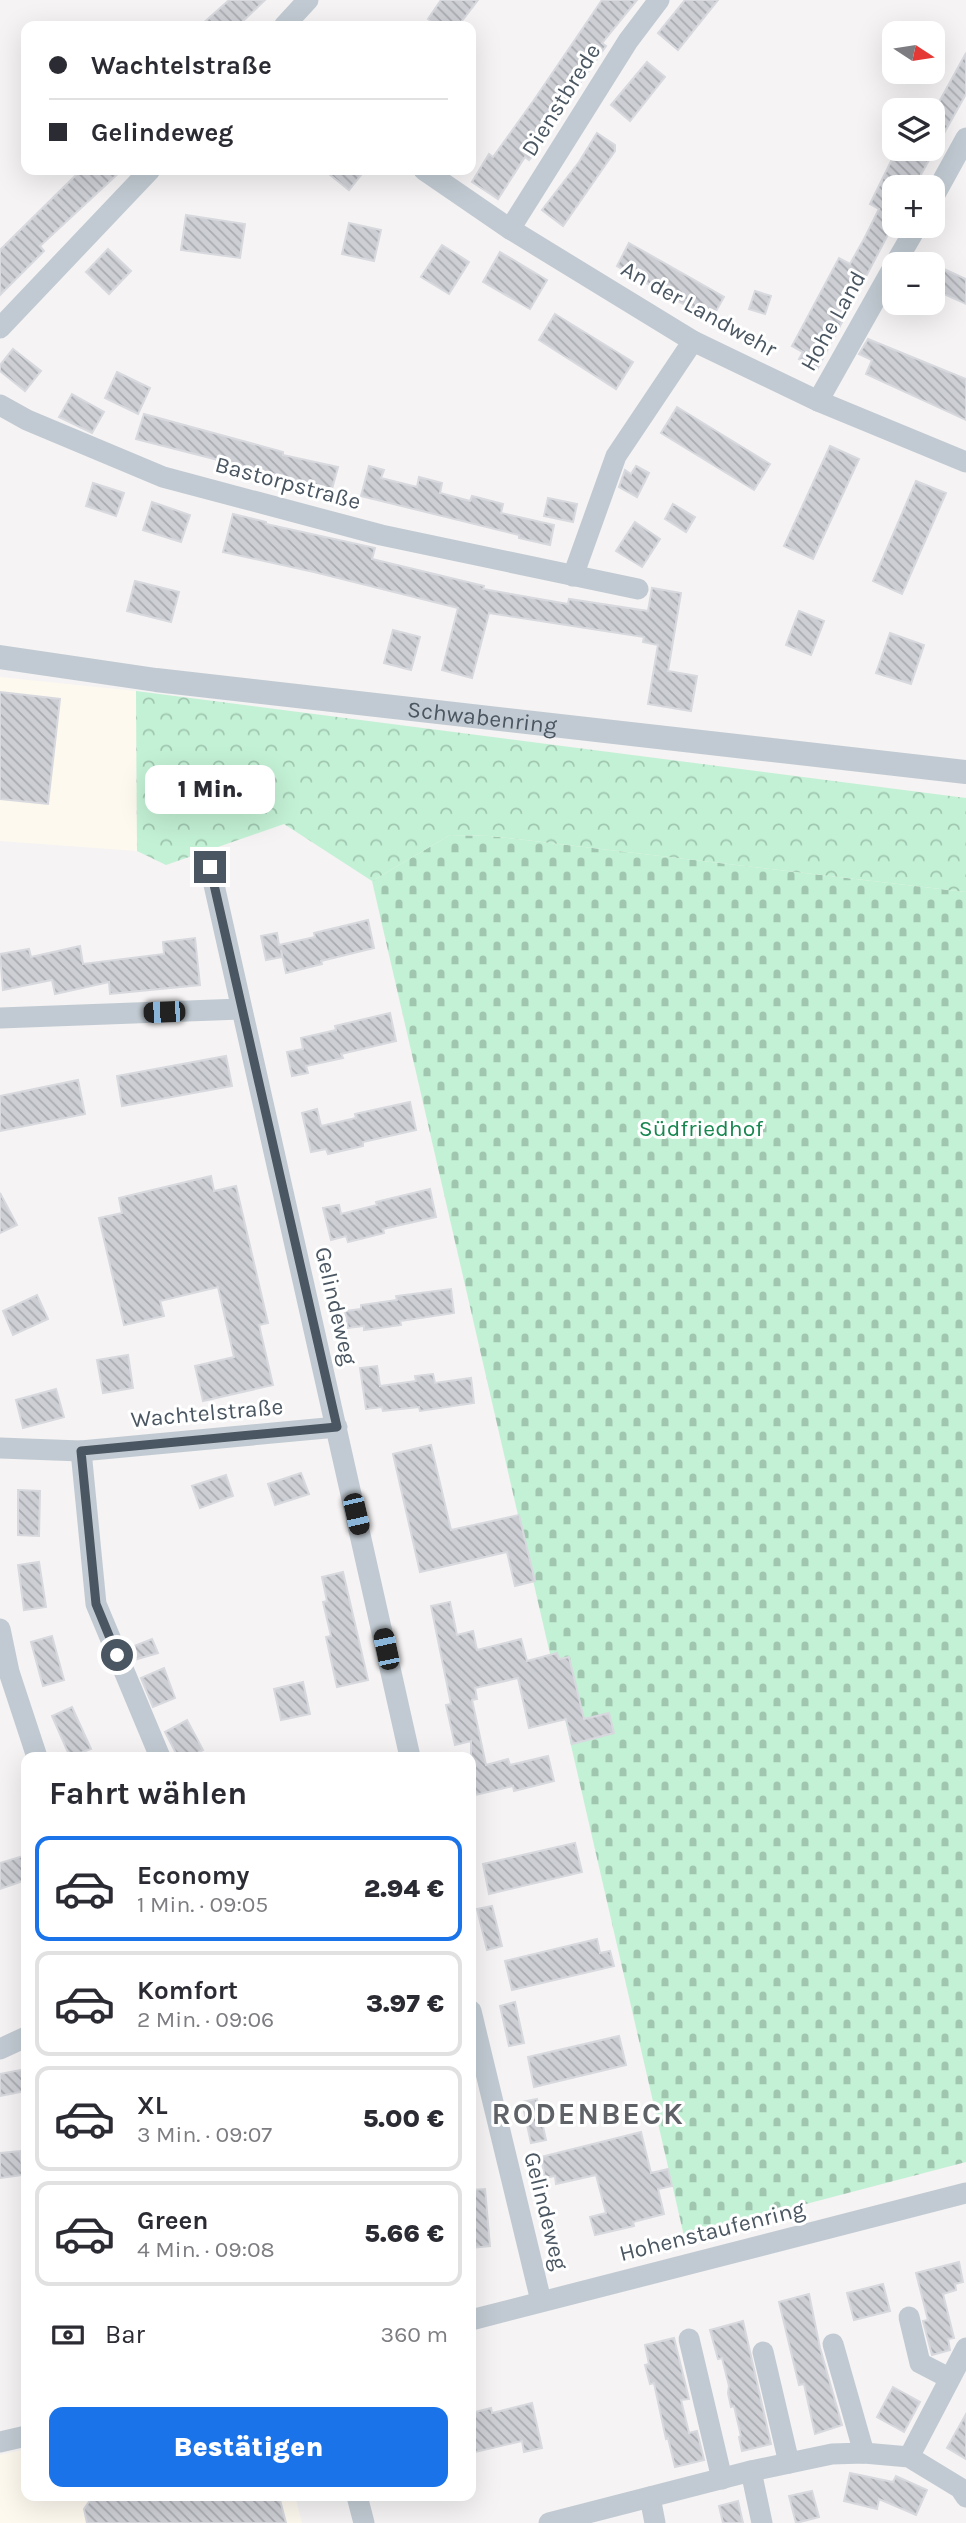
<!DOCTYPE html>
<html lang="de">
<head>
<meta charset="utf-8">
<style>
  body { margin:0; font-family:Karla,sans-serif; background:#f7f7f7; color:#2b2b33; height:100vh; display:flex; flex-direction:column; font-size:26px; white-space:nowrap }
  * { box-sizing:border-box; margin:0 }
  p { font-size:23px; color:#7c7c81 }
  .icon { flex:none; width:38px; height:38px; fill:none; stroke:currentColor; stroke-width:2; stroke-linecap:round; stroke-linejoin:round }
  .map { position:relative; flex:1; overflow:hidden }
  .drawer { position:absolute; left:21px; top:1752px; width:455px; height:749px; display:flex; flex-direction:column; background:#fff; border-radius:14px; box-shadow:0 7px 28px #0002 }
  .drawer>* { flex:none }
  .guide { position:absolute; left:21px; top:21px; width:455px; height:154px; border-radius:14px; box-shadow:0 7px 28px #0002; display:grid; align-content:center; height:154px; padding:0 28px; background:#fff }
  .needle { width:46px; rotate:102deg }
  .fabs { position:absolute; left:882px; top:21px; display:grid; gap:14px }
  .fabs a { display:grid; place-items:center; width:63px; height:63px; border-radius:14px; background:#fff; box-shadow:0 7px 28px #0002; font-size:35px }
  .end { position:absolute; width:32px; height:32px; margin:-16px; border:9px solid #4a5661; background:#fff; box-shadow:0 0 0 4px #fff }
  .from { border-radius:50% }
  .bubble { position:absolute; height:49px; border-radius:14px; background:#fff; box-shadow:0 7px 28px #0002; font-size:23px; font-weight:800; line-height:49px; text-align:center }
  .car { position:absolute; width:21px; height:42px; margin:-21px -10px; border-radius:9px; box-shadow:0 0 5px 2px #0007; background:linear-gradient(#222 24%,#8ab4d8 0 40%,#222 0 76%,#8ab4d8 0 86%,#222 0) }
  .guide b { display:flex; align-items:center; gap:24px; height:66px; font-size:26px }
  .guide b+b { border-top:2px solid #e1e1e2 }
  .guide i { width:18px; height:18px; background:#2b2b33 }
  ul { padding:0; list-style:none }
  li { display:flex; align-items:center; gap:21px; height:105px; margin:0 14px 10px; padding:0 14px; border:4px solid #e1e1e2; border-radius:14px }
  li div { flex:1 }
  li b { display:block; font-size:26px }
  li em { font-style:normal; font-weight:800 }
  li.current { border-color:#1a73e8 }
  li>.icon { width:63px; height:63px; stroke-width:1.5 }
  h2 { padding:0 28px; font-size:32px; line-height:84px }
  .pay { display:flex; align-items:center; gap:18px; height:77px; padding:0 28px; font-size:26px }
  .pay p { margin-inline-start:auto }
  .primary-button { display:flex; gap:14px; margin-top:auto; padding:14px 28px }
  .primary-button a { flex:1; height:80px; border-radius:14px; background:#1a73e8; color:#fff; font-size:28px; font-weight:800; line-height:80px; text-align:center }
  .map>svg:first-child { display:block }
  .commercial { fill:#fdf9ef }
  .cemetery { fill:url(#cemetery-stones) }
  .park { fill:url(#park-crowns) }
  .building { fill:url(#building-back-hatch); stroke:#d7d9de; stroke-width:2 }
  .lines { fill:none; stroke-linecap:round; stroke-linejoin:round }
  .minor { stroke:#c1cad2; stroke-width:21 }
  .tertiary { stroke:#c1cad2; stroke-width:24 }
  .route { stroke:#4a5661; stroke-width:9 }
  .labels { text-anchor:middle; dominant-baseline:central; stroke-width:6; stroke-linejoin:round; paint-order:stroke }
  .street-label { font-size:23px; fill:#4a5661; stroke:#fff }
  .park-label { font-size:23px; fill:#17864f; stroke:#fff }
  .district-label { font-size:30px; font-weight:bold; letter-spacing:2px; fill:#5f6368; stroke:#fff }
</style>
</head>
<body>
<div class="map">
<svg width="966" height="2523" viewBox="0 0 966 2523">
  <defs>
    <pattern id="cemetery-stones" width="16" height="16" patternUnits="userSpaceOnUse" patternTransform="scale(1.75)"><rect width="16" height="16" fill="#c3f1d5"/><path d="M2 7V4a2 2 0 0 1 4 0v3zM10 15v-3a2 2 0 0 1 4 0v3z" fill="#a0c6b0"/></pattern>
    <pattern id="park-crowns" width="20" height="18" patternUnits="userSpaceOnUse" patternTransform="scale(1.75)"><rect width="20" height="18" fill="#c3f1d5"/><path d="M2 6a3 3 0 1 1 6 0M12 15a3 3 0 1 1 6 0" fill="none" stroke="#a0c6b0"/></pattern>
    <pattern id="building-back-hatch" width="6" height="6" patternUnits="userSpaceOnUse" patternTransform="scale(1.75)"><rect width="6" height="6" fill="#cdcfd5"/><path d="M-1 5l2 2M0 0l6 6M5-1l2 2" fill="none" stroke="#a8abb0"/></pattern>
  </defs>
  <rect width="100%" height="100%" fill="#f5f3f3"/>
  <g class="commercial">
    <path d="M0 677 136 691 137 851 0 841Z"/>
    <path d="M26 2449V2496H295L302 2523H0V2455Z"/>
  </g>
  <path class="cemetery" d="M450 835 490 836 966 892V2162L684 2236 372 881Z"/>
  <path class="park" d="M136 691 966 798V892L490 836 450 835 372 881 284 824 166 865 137 851Z"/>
  <g class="building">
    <path d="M229 0H265L238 26H200Z"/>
    <path d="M441 0H478L458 26H438L428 19Z"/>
    <path d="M602 0H637L602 43 606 46 547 131 550 133 529 160 525 157 498 199 472 182 489 154 493 157 534 100Z"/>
    <path d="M685 0H718L678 50 658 33Z"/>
    <path d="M966 53V94L914 187H894V223L818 368 799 359 803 352 792 346 839 258 850 264 864 239 879 209 870 204 897 149H933V113Z"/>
    <path d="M647 62 665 77 630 121 611 105Z"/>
    <path d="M597 133 615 145V151L563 226 542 210 579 162Z"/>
    <path d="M81 170H122L40 246 44 251 0 295V250Z"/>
    <path d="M324 170H365L349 190Z"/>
    <path d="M186 215 245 224 240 258 181 250Z"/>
    <path d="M349 223 381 230 374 261 342 254Z"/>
    <path d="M629 243 724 297 711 320 617 266Z"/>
    <path d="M442 245 469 262 449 294 421 277Z"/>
    <path d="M108 249 131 271 109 294 86 272Z"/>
    <path d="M500 252 547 280 530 309 483 282Z"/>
    <path d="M933 264 966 279V304L933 289Z"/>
    <path d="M755 291 771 296 765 314 749 309Z"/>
    <path d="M555 314 633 362 616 389 539 340Z"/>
    <path d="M868 339 966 379V420L866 374 872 360 859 354Z"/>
    <path d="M13 349 41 371 25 391 0 371V365Z"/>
    <path d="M117 372 150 388 138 414 105 398Z"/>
    <path d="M72 394 104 412 92 433 59 417Z"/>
    <path d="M677 407 770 464 754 490 661 433Z"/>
    <path d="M144 414 283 452V455L338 467 332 489 136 439Z"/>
    <path d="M830 446 859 459 813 559 784 546Z"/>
    <path d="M369 466 384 470 381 478 417 487 419 477 442 483 440 493 470 501 472 496 503 504 501 513 554 525 550 545 519 538V535L361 496Z"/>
    <path d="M636 466 649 473 637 497 619 487 625 470 631 474Z"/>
    <path d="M916 481 946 493 902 594 873 581Z"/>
    <path d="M93 483 124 493 116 516 86 506Z"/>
    <path d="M548 498 577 504 573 522 544 516Z"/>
    <path d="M152 502 190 515 181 542 143 530Z"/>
    <path d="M673 504 695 517 686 532 665 519Z"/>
    <path d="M233 514 266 522V524L375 548 372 559 484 586 483 589 568 604 569 599 648 611 652 588 681 593 668 671 697 676 691 711 648 704 658 645 643 642 644 637 489 613 472 678 442 670 458 608 314 572 223 552Z"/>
    <path d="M635 522 660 539 642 567 616 551Z"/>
    <path d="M135 581 179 592 171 622 127 611Z"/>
    <path d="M799 611 824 621 811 655 786 645Z"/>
    <path d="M393 630 420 637 411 670 384 663Z"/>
    <path d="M890 633 924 645 911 684 876 673Z"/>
    <path d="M0 692 60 699 48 804 0 799Z"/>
    <path d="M368 920 374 948 321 961 322 964 286 973 281 950 282 957 266 960 261 936 277 933 279 945 315 937 314 933Z"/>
    <path d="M195 938 200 985 110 994 109 982 55 994 52 980 3 990 0 954 29 949 31 957 80 946 83 964 164 954 163 942Z"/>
    <path d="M390 1013 396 1041 341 1054 343 1058 306 1066 308 1073 292 1076 287 1052 303 1049 301 1038 336 1030 335 1026Z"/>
    <path d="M226 1056 232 1086 122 1106 117 1076Z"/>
    <path d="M78 1080 85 1114 0 1131V1096Z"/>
    <path d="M410 1102 416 1130 363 1142V1146L328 1154 326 1149 311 1152 302 1113 317 1109 321 1126 356 1118 355 1114Z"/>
    <path d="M211 1176 214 1191 236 1186 268 1323 259 1325 273 1385 203 1401 195 1366 234 1357 218 1287 160 1301 164 1316 124 1325 99 1218 122 1213 119 1198Z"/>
    <path d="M430 1189 436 1217 383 1229 384 1233 348 1242 346 1236 331 1240 323 1208 339 1205 341 1214 377 1205 376 1202Z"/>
    <path d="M0 1193 17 1225 0 1233Z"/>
    <path d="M451 1289 454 1313 400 1321 401 1325 364 1330V1326L348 1328 345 1311 361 1309V1305L397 1300 396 1296Z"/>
    <path d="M37 1295 48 1319 13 1335 3 1311Z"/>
    <path d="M128 1355 133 1388 103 1393 97 1360Z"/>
    <path d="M377 1366 380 1386 416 1381 415 1376 433 1374 435 1383 471 1378 474 1403 420 1411 419 1407 383 1411 382 1407 366 1409 360 1368Z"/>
    <path d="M56 1389 64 1417 23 1428 16 1400Z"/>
    <path d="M431 1445 451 1530 519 1515 535 1581 515 1586 507 1552 420 1572 393 1454Z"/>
    <path d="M301 1473 309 1494 275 1505 268 1484Z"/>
    <path d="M226 1475 233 1496 200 1508 192 1486Z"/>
    <path d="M18 1490 40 1491 39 1536 18 1535Z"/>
    <path d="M39 1562 46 1607 24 1610 18 1565Z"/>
    <path d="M343 1572 368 1680 337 1687 326 1637 331 1636 323 1602 327 1601 322 1577Z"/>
    <path d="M450 1602 457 1635 473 1631 477 1650 521 1639 527 1661 557 1653 559 1659 569 1657 584 1719 609 1713 614 1733 572 1744 566 1719 529 1728 518 1678 475 1688 477 1699 472 1700 486 1765 508 1759 510 1765 548 1756 554 1781 514 1791 513 1786 471 1796V1741L455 1745 446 1705 451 1704 431 1606Z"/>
    <path d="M52 1636 64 1680 43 1686 31 1642Z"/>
    <path d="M152 1639 158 1653 134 1660 129 1648Z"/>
    <path d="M164 1668 175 1698 153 1707 141 1678Z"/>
    <path d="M303 1682 310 1714 281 1720 274 1689Z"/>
    <path d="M72 1707 91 1749 70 1757 52 1716Z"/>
    <path d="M187 1720 203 1750 190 1757H178L165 1732Z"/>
    <path d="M575 1843 582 1872 489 1894 483 1864Z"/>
    <path d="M26 1855V1880L0 1889V1863Z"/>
    <path d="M492 1906 502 1946 487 1950 477 1909Z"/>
    <path d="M597 1939 600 1953 610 1951 614 1966 512 1990 505 1961Z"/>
    <path d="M515 2002 524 2043 509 2046 500 2006Z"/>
    <path d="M619 2036 626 2065 534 2087 528 2057Z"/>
    <path d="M26 2069V2091L0 2096V2074Z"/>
    <path d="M537 2099 546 2140 531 2143 522 2102Z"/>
    <path d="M641 2132 651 2173 668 2169 672 2186 658 2189 664 2214 633 2222 634 2226 595 2235 590 2217 606 2213 596 2175 556 2184 555 2176 545 2178 541 2157Z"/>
    <path d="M20 2151 23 2175 0 2178V2153Z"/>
    <path d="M485 2189 490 2246 471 2248V2190Z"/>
    <path d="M959 2262 963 2282 955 2284 956 2290 943 2294 954 2338 948 2339 950 2350 932 2355 923 2321 928 2320 916 2273Z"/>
    <path d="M883 2284 890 2311 854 2320 847 2293Z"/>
    <path d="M809 2294 820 2348 842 2425 815 2434 804 2384 799 2385 779 2302Z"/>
    <path d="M743 2321 771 2444 742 2451 739 2437 741 2436 734 2406 731 2407 728 2393 729 2386 722 2358 718 2359 710 2330Z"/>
    <path d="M674 2338 689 2399 681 2400 689 2433 697 2431 704 2460 675 2467 668 2438 666 2439 654 2383 650 2384 645 2365 649 2364 645 2345Z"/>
    <path d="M893 2387 920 2402 904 2432 877 2417Z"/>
    <path d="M532 2403 542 2448 524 2452 522 2441 471 2453V2413L491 2408 492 2413Z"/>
    <path d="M966 2414V2459L947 2448Z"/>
    <path d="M850 2473 893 2482 896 2476 927 2490 916 2515 879 2499 877 2509 844 2501Z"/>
    <path d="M812 2491 819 2517 796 2523 789 2496Z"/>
    <path d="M93 2496H279L286 2523H87L84 2509Z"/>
    <path d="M738 2501 743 2523H723L719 2506Z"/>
  </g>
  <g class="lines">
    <g class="minor">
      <path d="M284 26 308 0"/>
      <path d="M424 170 510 229 693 341 818 401 966 462"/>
      <path d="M933 198 966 138"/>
      <path d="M510 229 628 41 659 0"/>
      <path d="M895 264 917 226"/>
      <path d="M0 328 150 170"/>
      <path d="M818 401 894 266"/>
      <path d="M0 405 27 420 163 477 381 535 638 589"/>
      <path d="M573 576 616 456 693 341"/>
      <path d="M210 867 410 1757"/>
      <path d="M0 1018 241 1009"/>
      <path d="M0 1448 81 1451 337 1427"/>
      <path d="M81 1451 96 1604 160 1757"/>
      <path d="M0 1629 9 1672 37 1757"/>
      <path d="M471 2011 541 2301"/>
      <path d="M0 2049 26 2037"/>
      <path d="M909 2317 920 2363 949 2378"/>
      <path d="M471 2320 966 2193"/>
      <path d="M689 2339 722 2479"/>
      <path d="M833 2344 864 2453"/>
      <path d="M763 2352 789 2463"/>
      <path d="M0 2442 26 2436"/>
      <path d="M909 2457 966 2348"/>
      <path d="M751 2471 762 2523"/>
      <path d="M357 2496 364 2523"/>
      <path d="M650 2497 655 2523"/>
      <path d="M549 2523 751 2471 832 2454 864 2453 909 2457 960 2488 966 2497"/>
    </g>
    <path class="tertiary" id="s1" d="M0 657 156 680 966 772"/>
  </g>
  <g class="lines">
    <path class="route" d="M117 1655 96 1604 81 1451 337 1427 210 867"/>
  </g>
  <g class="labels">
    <g class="street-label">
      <text transform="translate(561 100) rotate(-58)">Dienstbrede</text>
      <text transform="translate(699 309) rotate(29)">An der Landwehr</text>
      <text transform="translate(833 321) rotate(-61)">Hohe Land</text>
      <text transform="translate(288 483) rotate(15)">Bastorpstraße</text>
      <text stroke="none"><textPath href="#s1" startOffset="486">Schwabenring</textPath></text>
      <text transform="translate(336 1306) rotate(77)">Gelindeweg</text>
      <text transform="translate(207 1413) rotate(-5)">Wachtelstraße</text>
      <text transform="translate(546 2211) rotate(76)">Gelindeweg</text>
      <text transform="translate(712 2231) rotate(-14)">Hohenstaufenring</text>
    </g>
    <g class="park-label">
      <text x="701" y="1128">Südfriedhof</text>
    </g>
    <g class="district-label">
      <text x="588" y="2114">RODENBECK</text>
    </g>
  </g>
</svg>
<div class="fabs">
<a><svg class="needle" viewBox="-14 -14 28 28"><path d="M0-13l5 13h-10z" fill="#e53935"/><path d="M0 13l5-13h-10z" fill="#7c7c81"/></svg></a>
<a><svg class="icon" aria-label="layers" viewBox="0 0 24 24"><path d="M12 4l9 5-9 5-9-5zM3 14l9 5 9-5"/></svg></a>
<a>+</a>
<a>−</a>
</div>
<i class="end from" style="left:117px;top:1655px"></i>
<i class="end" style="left:210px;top:867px"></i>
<div class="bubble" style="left:145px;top:765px;width:130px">1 Min.</div>
<i class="car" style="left:164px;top:1012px;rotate:268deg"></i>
<i class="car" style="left:356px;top:1514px;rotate:167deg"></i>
<i class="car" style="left:386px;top:1649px;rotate:348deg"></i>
<div class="guide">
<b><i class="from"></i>Wachtelstraße</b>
<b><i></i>Gelindeweg</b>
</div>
<section class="drawer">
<h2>Fahrt wählen</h2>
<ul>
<li class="current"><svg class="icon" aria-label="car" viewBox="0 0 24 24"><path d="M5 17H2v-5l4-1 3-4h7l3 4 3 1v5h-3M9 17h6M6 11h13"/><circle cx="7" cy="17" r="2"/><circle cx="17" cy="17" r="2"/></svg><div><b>Economy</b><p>1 Min. · 09:05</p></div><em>2.94 €</em></li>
<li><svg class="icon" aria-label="car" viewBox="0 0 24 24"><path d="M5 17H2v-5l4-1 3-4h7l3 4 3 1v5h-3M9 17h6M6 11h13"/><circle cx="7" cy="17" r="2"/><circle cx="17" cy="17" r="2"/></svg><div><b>Komfort</b><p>2 Min. · 09:06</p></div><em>3.97 €</em></li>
<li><svg class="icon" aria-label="car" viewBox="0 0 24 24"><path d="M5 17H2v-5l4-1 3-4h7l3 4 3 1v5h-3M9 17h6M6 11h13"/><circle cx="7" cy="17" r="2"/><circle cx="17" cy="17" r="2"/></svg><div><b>XL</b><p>3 Min. · 09:07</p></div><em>5.00 €</em></li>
<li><svg class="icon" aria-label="car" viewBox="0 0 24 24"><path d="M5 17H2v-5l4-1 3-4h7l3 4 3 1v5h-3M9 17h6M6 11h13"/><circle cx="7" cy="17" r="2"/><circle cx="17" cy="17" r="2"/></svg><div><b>Green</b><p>4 Min. · 09:08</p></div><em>5.66 €</em></li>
</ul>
<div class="pay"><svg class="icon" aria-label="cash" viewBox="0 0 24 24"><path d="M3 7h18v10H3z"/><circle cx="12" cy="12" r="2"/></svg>Bar<p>360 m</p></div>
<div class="primary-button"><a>Bestätigen</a></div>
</section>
</div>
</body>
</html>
